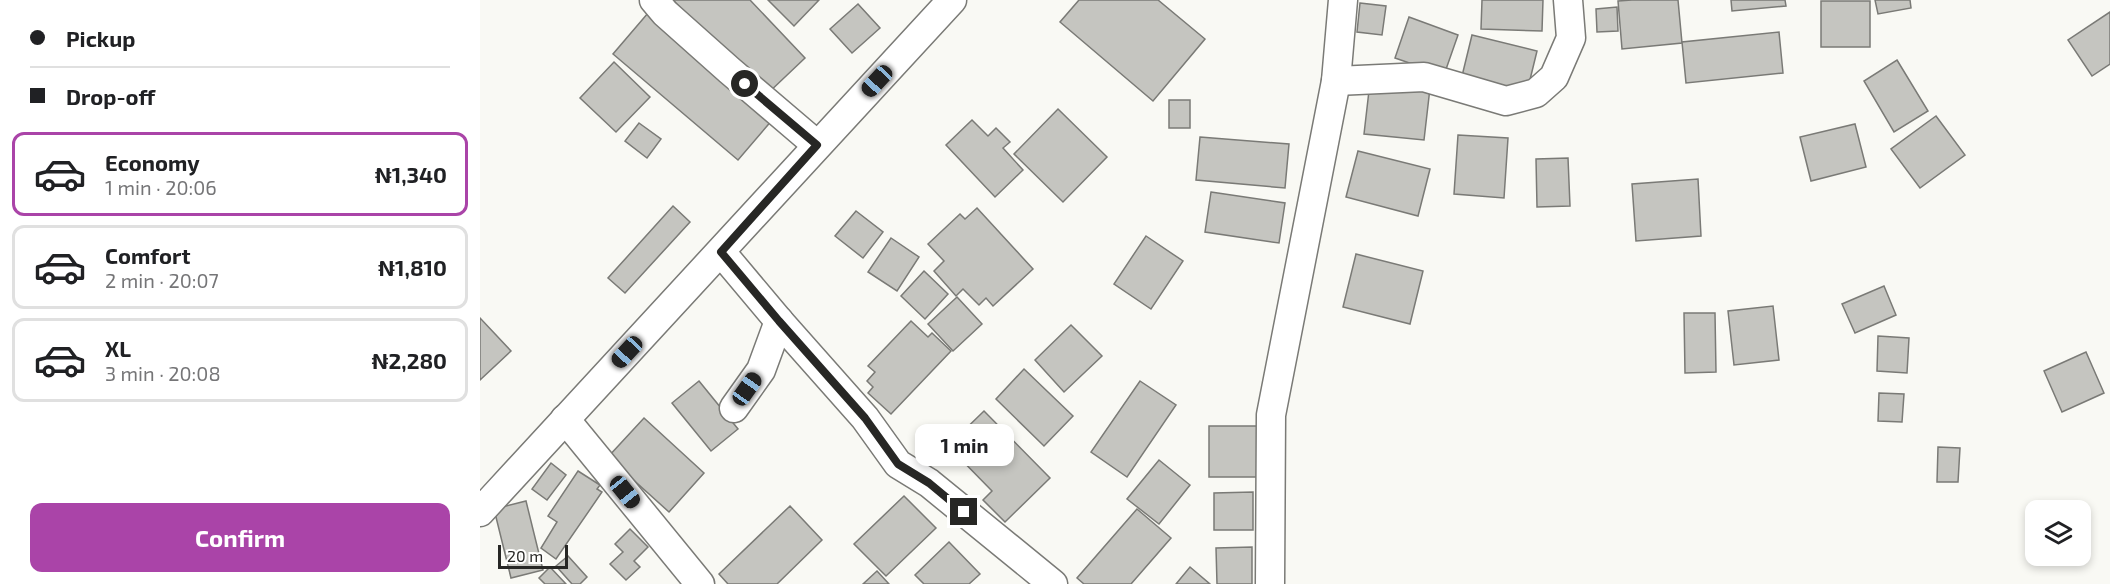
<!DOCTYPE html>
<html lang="en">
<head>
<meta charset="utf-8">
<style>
  body { margin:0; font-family:"Exo 2",sans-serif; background:#f6f6f6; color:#202124; height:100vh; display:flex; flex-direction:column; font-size:22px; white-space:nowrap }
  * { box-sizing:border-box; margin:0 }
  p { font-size:20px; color:#757577 }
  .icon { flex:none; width:33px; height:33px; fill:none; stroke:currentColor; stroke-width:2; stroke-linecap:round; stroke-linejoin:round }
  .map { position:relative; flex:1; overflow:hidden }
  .side { display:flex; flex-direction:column; background:#fff; width:480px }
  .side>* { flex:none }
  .top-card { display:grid; align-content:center; height:132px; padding:0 30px; background:#fff }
  .fabs { position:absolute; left:1545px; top:500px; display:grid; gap:12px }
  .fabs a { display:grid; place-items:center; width:66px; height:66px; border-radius:12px; background:#fff; box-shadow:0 3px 9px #0003; font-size:30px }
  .scale { position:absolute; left:18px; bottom:15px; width:70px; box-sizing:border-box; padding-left:6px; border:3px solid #272725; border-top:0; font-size:16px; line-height:21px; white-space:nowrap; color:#272725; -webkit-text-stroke:4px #fffffe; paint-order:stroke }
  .end { position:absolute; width:27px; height:27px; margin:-14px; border:8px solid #272725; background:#fff; box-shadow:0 0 0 3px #fff }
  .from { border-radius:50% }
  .bubble { position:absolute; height:42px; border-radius:12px; background:#fff; box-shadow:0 3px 9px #0003; font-size:20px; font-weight:700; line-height:42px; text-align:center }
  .car { position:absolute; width:18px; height:36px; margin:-18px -9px; border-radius:8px; box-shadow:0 0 4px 2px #0007; background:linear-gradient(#222 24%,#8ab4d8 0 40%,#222 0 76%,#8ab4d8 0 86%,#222 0) }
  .top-card b { display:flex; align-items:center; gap:21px; height:57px; font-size:22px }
  .top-card b+b { border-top:2px solid #e0e0e0 }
  .top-card i { width:15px; height:15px; background:#202124 }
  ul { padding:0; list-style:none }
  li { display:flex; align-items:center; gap:18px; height:84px; margin:0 12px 9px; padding:0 18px; border:3px solid #e0e0e0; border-radius:12px }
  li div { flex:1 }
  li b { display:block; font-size:22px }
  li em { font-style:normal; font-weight:700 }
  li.selected { border-color:#aa44a8 }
  li>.icon { width:54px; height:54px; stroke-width:1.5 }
  .action { display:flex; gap:12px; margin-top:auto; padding:12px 30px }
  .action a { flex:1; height:69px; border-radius:12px; background:#aa44a8; color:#fff; font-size:24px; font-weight:700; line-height:69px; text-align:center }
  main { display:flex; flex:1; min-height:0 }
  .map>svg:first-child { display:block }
  .building { fill:#c5c5c0; stroke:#7a7a76; stroke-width:1.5 }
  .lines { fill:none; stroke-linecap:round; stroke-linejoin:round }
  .minor-casing { stroke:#7a7a76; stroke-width:31 }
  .minor { stroke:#fff; stroke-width:28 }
  .route { stroke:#272725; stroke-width:8 }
</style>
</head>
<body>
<main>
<section class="side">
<div class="top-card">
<b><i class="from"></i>Pickup</b>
<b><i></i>Drop-off</b>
</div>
<ul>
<li class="selected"><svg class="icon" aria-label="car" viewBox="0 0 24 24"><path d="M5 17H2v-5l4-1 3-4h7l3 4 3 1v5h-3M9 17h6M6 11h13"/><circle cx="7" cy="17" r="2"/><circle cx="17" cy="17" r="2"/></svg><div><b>Economy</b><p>1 min · 20:06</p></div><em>₦1,340</em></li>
<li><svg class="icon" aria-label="car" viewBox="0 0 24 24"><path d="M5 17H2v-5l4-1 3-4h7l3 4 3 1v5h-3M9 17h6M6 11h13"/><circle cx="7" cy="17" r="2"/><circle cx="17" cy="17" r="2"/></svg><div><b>Comfort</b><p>2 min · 20:07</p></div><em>₦1,810</em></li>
<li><svg class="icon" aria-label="car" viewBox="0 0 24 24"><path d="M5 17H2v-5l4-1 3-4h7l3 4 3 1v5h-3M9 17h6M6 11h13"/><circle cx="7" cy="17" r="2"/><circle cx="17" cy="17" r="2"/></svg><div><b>XL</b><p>3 min · 20:08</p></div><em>₦2,280</em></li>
</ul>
<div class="action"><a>Confirm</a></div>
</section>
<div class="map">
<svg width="1630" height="584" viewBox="0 0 1630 584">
  <rect width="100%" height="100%" fill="#f9f9f4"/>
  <g class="building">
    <path d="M193 0H270L325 58 285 96Z"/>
    <path d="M288 0H339L314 26Z"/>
    <path d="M599 0H678L725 39 673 101 580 22Z"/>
    <path d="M1002 0H1063L1062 31 1001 29Z"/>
    <path d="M1152 0H1198L1202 43 1142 49 1138 1Z"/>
    <path d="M1251 0H1305L1306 6 1252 11Z"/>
    <path d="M1395 0H1430L1431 8 1398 14Z"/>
    <rect x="1341" y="1" width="49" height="46"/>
    <path d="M880 3 906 6 902 35 877 32Z"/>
    <path d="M378 4 400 28 372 53 350 29Z"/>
    <path d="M1137 7 1138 31 1117 32 1116 9Z"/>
    <path d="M1630 12V64L1612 76 1588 40Z"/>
    <path d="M168 13 293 119 258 160 133 54Z"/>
    <path d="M929 17 978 35 964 75 915 58Z"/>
    <path d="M1299 32 1303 73 1206 83 1202 42Z"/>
    <path d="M992 35 1057 51 1047 92 982 76Z"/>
    <path d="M1417 60 1448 111 1414 132 1384 81Z"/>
    <path d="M134 62 170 97 136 132 100 98Z"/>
    <path d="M890 82 950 88 944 140 884 134Z"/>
    <rect x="689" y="100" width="21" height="28"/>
    <path d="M578 109 627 157 583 202 534 154Z"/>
    <path d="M1456 116 1485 155 1440 188 1411 149Z"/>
    <path d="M492 120 508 136 516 128 530 142 523 148 543 170 515 197 466 145Z"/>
    <path d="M159 123 181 139 167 158 145 141Z"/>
    <path d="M1375 124 1386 167 1331 181 1320 137Z"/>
    <path d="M978 135 1028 138 1024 198 974 194Z"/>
    <path d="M720 137 809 144 805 188 716 180Z"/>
    <path d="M878 151 950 169 938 216 866 197Z"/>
    <path d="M1088 158 1090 206 1057 207 1056 159Z"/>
    <path d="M1218 179 1221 236 1156 241 1152 184Z"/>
    <path d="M731 192 805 203 799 243 725 232Z"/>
    <path d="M193 206 210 222 145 293 128 278Z"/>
    <path d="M497 208 553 269 513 306 506 298 499 305 483 289 476 296 454 271 464 261 448 244 480 214 485 219Z"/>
    <path d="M376 211 403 232 383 258 355 236Z"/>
    <path d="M666 236 703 261 671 309 634 284Z"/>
    <path d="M411 238 439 257 417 291 388 272Z"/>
    <path d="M876 254 943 271 930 324 863 307Z"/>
    <path d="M444 271 468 294 445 319 421 296Z"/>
    <path d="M1404 286 1416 315 1375 333 1362 304Z"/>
    <path d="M477 297 502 324 473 351 448 324Z"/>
    <path d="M1293 306 1299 360 1254 365 1248 311Z"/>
    <path d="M1204 313H1235L1236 372 1205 373Z"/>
    <path d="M0 318 31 351 0 380Z"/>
    <path d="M431 321 448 337 452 333 471 351 411 414 388 393 393 387 387 381 395 372 388 366Z"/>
    <path d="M591 325 622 356 584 392 555 360Z"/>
    <path d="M1398 336 1429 338 1427 373 1397 371Z"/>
    <path d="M1606 352 1624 393 1582 412 1564 371Z"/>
    <path d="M544 369 593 416 564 446 516 399Z"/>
    <path d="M219 381 258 429 231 451 192 403Z"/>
    <path d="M660 381 696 405 647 477 611 452Z"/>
    <path d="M1399 393 1424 394 1422 422 1398 421Z"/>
    <path d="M504 411 570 478 525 522 503 500 512 491 468 446Z"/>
    <path d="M164 418 224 473 189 512 128 457Z"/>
    <rect x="729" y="426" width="50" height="51"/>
    <path d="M1458 447 1480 448 1478 482H1457Z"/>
    <path d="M679 460 710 485 679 524 647 499Z"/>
    <path d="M71 463 86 475 67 500 52 489Z"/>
    <path d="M98 471 120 485 117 489 122 492 76 559 61 548 77 522 68 516Z"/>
    <path d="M773 492V530H734V493Z"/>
    <path d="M424 496 456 528 406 576 374 544Z"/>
    <path d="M46 501 63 570 31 578 14 509Z"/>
    <path d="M310 506 342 540 297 584H248L239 574Z"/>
    <path d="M657 509 691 538 651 584H604L597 578Z"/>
    <path d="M150 529 168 547 154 561 160 567 146 580 130 564 143 552 135 544Z"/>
    <path d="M469 542 500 574 489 584H444L435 575Z"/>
    <path d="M772 547V584H737L736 548Z"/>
    <path d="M88 556 107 577 100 584H92L76 566Z"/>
    <path d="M70 567 86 584H65L59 578Z"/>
    <path d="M710 567 730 584H696Z"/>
    <path d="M397 571 409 584H383Z"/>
  </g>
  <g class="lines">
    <g class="minor-casing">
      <g id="minor">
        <path d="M174 0 185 13 249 70 337 145"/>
        <path d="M856 81 944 77 1026 101 1056 93 1074 77 1091 38 1088 0"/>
        <path d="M241 252 299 321 385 418 418 464 449 483 573 584"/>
        <path d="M254 408 281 370 299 321"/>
        <path d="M85 419 220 584"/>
        <path d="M0 512 472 0"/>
        <path d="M790 584 791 415 856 81 863 0"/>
      </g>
    </g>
    <use href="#minor" class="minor"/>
  </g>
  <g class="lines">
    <path class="route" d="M265 84 337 145 241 252 299 321 385 418 418 464 449 483 484 512"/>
  </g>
</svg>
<div class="fabs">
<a><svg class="icon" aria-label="layers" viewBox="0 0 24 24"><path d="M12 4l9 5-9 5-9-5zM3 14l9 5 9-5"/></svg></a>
</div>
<div class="scale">20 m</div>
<i class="end from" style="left:265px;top:84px"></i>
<i class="end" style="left:484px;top:512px"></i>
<div class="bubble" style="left:435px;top:424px;width:99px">1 min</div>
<i class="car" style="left:397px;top:81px;rotate:223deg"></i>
<i class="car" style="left:147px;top:352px;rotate:223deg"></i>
<i class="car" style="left:267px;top:389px;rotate:35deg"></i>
<i class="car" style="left:145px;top:492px;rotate:141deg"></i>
</div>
</main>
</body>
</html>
